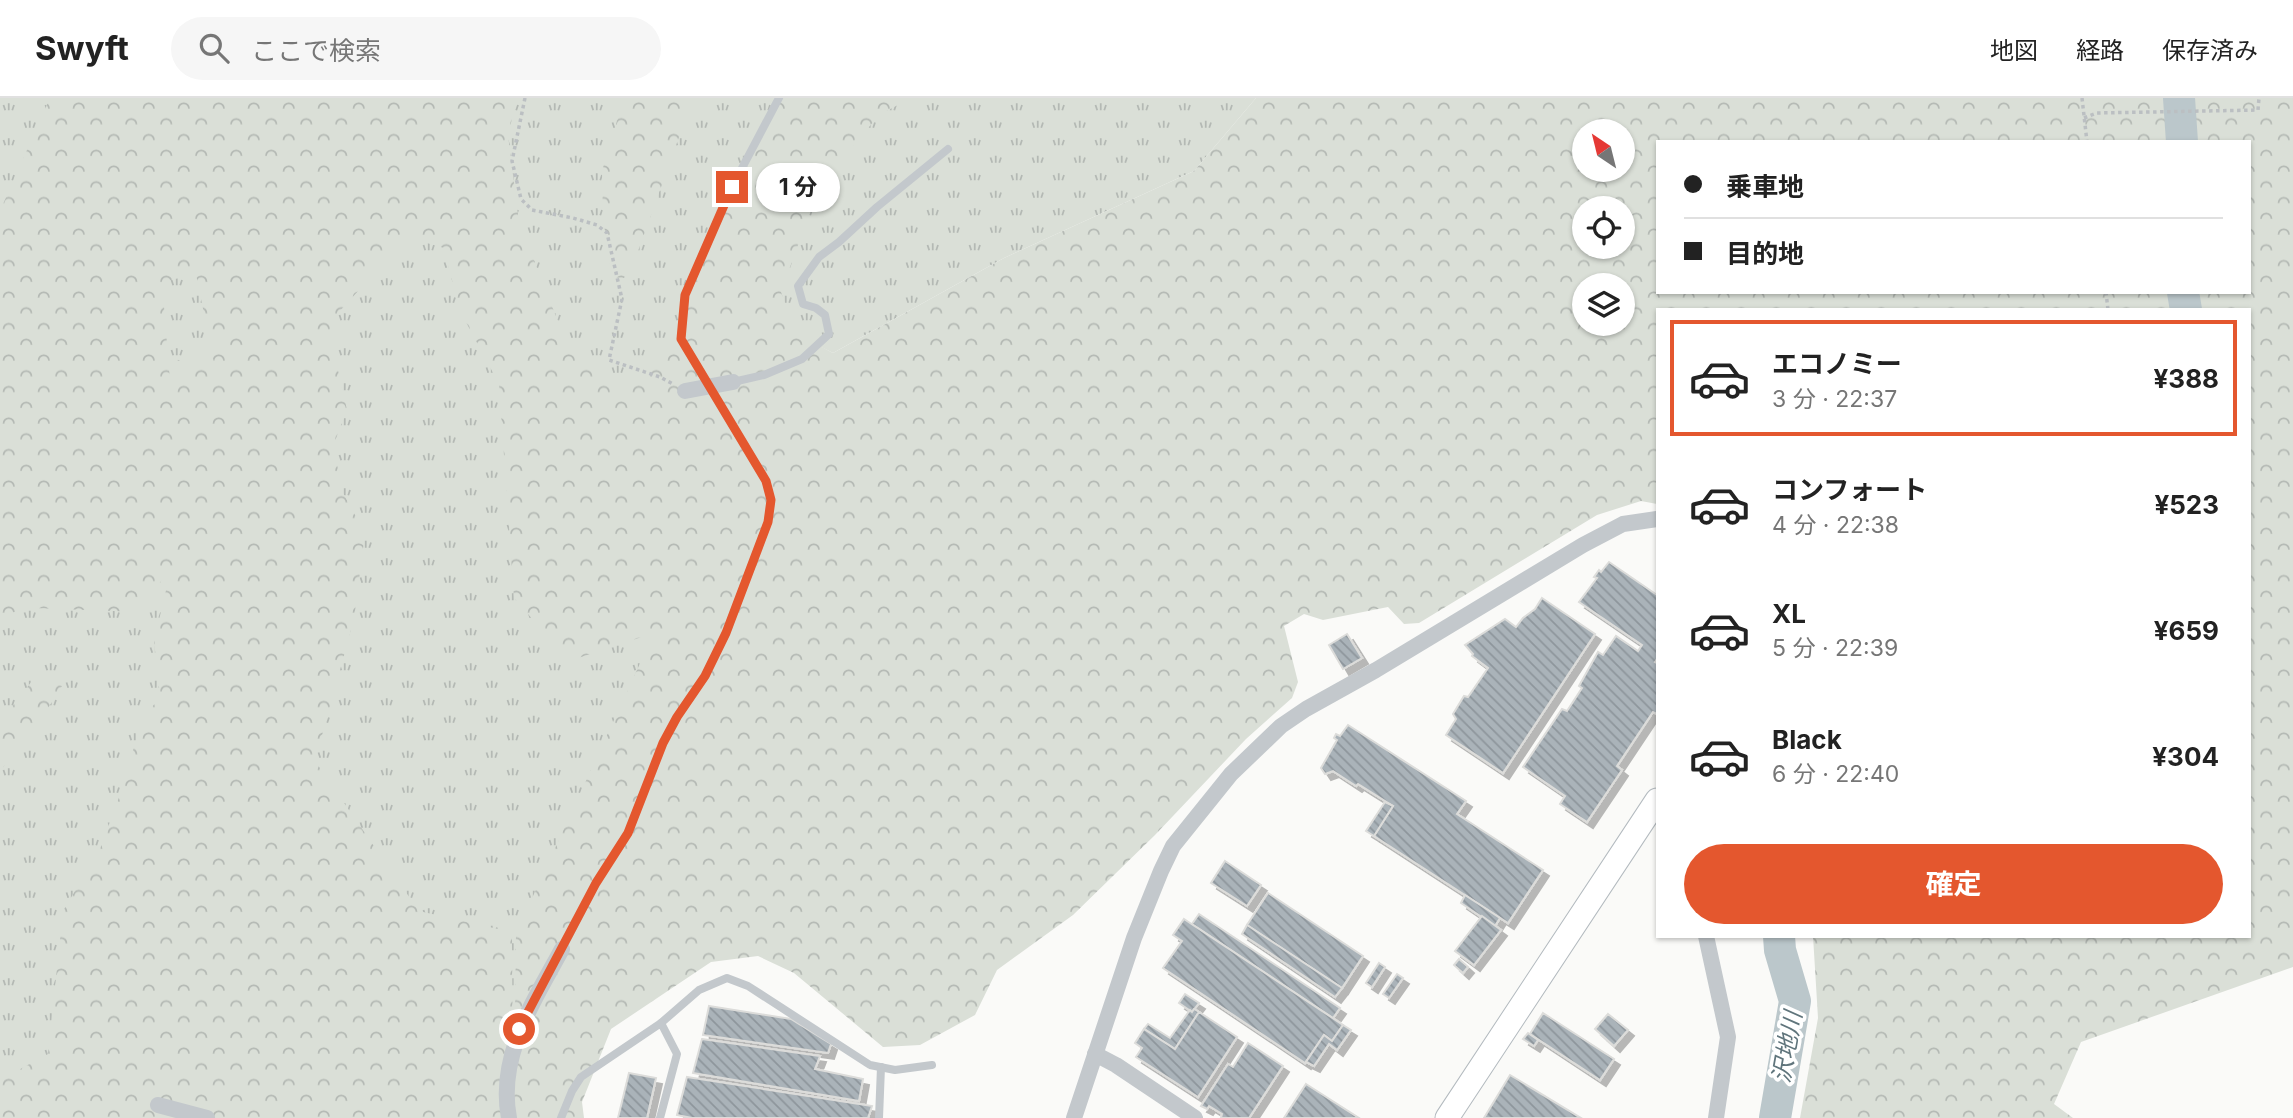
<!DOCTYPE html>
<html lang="ja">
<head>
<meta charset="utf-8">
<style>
  body { margin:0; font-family:Inter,"Noto Sans JP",sans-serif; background:#f6f6f6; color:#222; height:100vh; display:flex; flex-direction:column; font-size:26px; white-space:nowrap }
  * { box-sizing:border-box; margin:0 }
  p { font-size:23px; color:#767676 }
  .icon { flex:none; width:38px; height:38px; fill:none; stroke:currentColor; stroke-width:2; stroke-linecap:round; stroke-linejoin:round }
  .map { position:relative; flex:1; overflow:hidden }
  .drawer { position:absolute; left:1656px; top:210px; width:595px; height:630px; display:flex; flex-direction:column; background:#fff; border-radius:0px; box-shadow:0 2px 5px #0004 }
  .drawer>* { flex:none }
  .banner { position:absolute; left:1656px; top:42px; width:595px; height:154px; border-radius:0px; box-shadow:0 2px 5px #0004; display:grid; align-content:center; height:154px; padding:0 28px; background:#fff }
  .needle { width:46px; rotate:325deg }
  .controls { position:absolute; left:1572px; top:21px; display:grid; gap:14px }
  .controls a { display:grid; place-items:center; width:63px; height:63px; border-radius:50%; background:#fff; box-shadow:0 2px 5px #0004; font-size:35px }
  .end { position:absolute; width:32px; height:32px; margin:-16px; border:9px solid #e4572e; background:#fff; box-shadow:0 0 0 4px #fff }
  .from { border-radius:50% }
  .bubble { position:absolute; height:49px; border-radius:24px; background:#fff; box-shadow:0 2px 5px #0004; font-size:23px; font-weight:700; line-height:49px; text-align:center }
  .banner b { display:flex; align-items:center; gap:24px; height:66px; font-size:26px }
  .banner b+b { border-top:2px solid #e0e0e0 }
  .banner i { width:18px; height:18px; background:#222 }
  ul { padding:12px 0 0; list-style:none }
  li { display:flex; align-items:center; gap:21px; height:116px; margin:0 14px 10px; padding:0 14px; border:4px solid transparent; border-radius:0px }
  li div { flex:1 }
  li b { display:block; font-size:26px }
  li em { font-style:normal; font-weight:700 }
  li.active { border-color:#e4572e }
  li>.icon { width:63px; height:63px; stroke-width:1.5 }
  .cta { display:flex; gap:14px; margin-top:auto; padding:14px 28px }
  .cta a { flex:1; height:80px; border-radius:42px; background:#e4572e; color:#fff; font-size:28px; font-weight:700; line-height:80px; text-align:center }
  header { display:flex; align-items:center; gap:42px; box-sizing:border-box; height:98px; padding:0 35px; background:#fff; border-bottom:2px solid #e0e0e0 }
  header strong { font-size:33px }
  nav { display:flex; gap:38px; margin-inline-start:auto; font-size:24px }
  .search { width:490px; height:63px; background:#f6f6f6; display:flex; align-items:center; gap:18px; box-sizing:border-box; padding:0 24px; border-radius:38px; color:#767676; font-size:26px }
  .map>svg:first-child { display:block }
  .grass { fill:url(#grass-tufts) }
  .forest { fill:url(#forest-crowns); fill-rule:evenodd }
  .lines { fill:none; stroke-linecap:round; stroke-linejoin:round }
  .river { stroke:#bbc7cb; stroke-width:32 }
  .building { fill:url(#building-back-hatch); stroke:#dcdcda; stroke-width:2; filter:url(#shadow) }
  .secondary-casing { stroke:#b3babf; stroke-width:25 }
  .path { stroke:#bbbfc2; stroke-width:3.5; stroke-dasharray:3.5 3.5; stroke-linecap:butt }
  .lane { stroke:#c3c8cc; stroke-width:8 }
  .street { stroke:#c3c8cc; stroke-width:16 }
  .secondary { stroke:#fff; stroke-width:23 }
  .street-bridge { stroke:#c3c8cc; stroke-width:16 }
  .route { stroke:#e4572e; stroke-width:9 }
  .labels { text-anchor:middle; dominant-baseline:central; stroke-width:7; stroke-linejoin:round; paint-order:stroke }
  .water-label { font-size:24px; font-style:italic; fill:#60757c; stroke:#fff }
</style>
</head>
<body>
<header>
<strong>Swyft</strong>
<div class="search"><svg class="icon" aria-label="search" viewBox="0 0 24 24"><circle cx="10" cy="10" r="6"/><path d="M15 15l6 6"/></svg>ここで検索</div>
<nav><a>地図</a><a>経路</a><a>保存済み</a></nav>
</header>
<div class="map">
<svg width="2293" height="1020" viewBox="0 0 2293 1020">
  <defs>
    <pattern id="grass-tufts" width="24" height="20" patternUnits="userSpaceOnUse" patternTransform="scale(1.75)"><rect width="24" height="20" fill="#dadfd7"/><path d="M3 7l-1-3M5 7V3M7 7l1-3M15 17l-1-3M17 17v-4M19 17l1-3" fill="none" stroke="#b4b9b4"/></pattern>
    <pattern id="forest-crowns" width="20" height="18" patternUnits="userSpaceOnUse" patternTransform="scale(1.75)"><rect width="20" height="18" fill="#dadfd7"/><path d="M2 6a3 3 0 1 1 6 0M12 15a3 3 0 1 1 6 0" fill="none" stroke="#b4b9b4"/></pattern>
    <pattern id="building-back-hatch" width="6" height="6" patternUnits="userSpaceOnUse" patternTransform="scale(1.75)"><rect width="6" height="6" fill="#aab3b9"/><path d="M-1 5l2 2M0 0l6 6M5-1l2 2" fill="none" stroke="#8e969c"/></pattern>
    <filter id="shadow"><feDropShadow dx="6" dy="6" stdDeviation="0" flood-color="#0004"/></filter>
  </defs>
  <rect width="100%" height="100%" fill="#fafaf8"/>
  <path class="grass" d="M0 0H1256L1194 73 1004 160 833 255 795 236 514 1020H0Z"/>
  <g class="forest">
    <path d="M50 0H517L508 37 519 125 561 231 622 292 670 254 699 175 775 0H911L879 17 819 89 781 194 796 235 833 255 1004 160 1194 73 1256 0H2293V869L2081 944 2054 1006 2073 1020H1800L1818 920 1813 838H2249V212H1657V406L1641 403 1597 417 1419 525 1404 526 1388 509 1323 522 1304 516 1284 528 1298 584 1292 600 1246 641 1155 737 1073 817 997 872 975 917 920 947 883 949 794 875 758 858 711 864 611 931 582 1004 584 1020H0V982L48 956 63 813 100 751 121 694 141 625 160 598 154 543 172 467 140 514 34 510 0 517V113ZM1584 33H1622V72H1584ZM1657 44H2249V194H1657ZM1584 110H1622V149H1584ZM407 139 444 150 459 211 499 286 514 500 569 563 654 535 516 835 419 813 315 663 354 521 365 435 343 395 333 348 347 312 337 268 330 253 339 214ZM196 176 215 270 174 261V287L170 283 162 184ZM1584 187H1622V226H1584ZM516 836 514 994H513L512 840Z"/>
    <path d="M624 0H693L637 156 624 180 612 179 603 120 602 73Z"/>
    <path d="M35 579 62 588C45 619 19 643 0 674V618L9 613Z"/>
  </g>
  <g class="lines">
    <g class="river">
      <path d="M2179 0 2182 44"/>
      <path d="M2183 194 2186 212"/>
      <path d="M1775 1020 1795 903 1780 852 1779 838"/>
    </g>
  </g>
  <g class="building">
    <path d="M1609 464 1657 497V561L1655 564 1657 565V616L1653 614 1617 668 1622 672 1587 724 1560 706 1565 698 1523 669 1562 611 1567 613 1582 590 1579 588 1598 554 1603 557 1616 538 1638 553 1642 547 1579 504 1597 480 1594 479 1599 472 1601 474Z"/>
    <path d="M1542 500 1595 536 1503 675 1446 637 1456 621 1453 616 1464 598 1468 599 1488 570 1472 558 1473 556 1465 547 1505 521 1516 529 1523 520 1535 511Z"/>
    <path d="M1347 536 1362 560 1343 571 1329 547Z"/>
    <path d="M1348 627 1466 703 1457 716 1543 772 1508 825 1374 738 1393 708 1358 686 1356 688 1333 673 1325 676 1321 670 1337 642 1334 640 1336 636 1340 638Z"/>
    <path d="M1385 704 1393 708 1374 738 1366 733Z"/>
    <path d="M1225 763 1261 787 1247 808 1211 785Z"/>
    <path d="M1268 795 1363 858 1342 890 1247 827Z"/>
    <path d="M1465 797 1500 820 1495 828 1461 805Z"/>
    <path d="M1199 816 1340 910 1333 920 1192 826Z"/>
    <path d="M1482 818 1501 832 1474 867 1455 853Z"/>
    <path d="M1184 821 1343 927 1332 943 1324 937 1305 965 1163 870 1182 843 1173 837Z"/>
    <path d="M1247 827 1342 890 1335 899 1242 836Z"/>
    <path d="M1459 861 1468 869 1463 875 1454 867Z"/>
    <path d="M1379 865 1385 869 1372 889 1366 885Z"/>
    <path d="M1397 876 1403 880 1389 900 1383 896Z"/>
    <path d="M1185 896 1199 905 1192 914 1179 905Z"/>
    <path d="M709 908 791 921 831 946 828 955 703 937Z"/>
    <path d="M1194 911 1199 914 1175 951 1144 931 1148 926 1170 940 1190 912 1192 914Z"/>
    <path d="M1199 914 1237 939 1198 999 1136 959 1142 950 1135 945 1144 931 1175 951Z"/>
    <path d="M1543 915 1614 961 1600 982 1530 936Z"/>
    <path d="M1608 916 1628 932 1614 948 1595 931Z"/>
    <path d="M1343 927 1351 932 1337 952 1329 946 1314 968 1306 964 1324 937 1332 943Z"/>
    <path d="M1528 935 1538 942 1534 948 1523 941Z"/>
    <path d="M702 941 820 958 815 971 863 981 859 1003 693 975Z"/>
    <path d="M1248 945 1283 968 1249 1020H1221L1222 1016 1209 1008 1207 1011 1201 1008 1228 966 1233 969Z"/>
    <path d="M629 975 656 980 647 1020H618Z"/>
    <path d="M1510 977 1581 1020H1484Z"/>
    <path d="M687 979 872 1008 868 1020H692L677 1017Z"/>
    <path d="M1306 986 1359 1020H1284Z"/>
  </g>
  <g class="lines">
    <g class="secondary-casing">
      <path id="secondary" d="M1447 1020 1657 702"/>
    </g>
    <g class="path">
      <path d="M525 0 512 63 521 101 532 112 573 120 597 127 607 135 622 201 609 262 660 279 673 286"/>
      <path d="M2082 0 2087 44"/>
      <path d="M2084 20 2097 15 2258 12 2259 0"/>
      <path d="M2106 194 2108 212"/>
    </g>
    <g class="lane">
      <path d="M733 284 764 277 802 261 829 236 825 217 816 210 803 206 798 188 819 159 839 144 877 109 948 51"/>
      <path d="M562 851 596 785 628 735 663 645 677 619 705 578 726 535 768 424 771 402 766 383 681 241 685 197 732 89 779 0"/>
      <path d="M661 925 699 892 727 880 748 888 870 967 895 972 932 967"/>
      <path d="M561 1020 572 993 581 979 661 925 677 956 660 1020"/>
      <path d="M879 1020 881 969"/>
    </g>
    <g class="street">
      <path d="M1706 838 1728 939 1716 1020"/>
      <path d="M1095 956 1116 967 1195 1020"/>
      <path d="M158 1007 207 1020"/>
      <path d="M509 1020C497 958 534 903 562 851"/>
      <path d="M1074 1020 1134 840 1161 773 1173 748 1231 676 1281 628 1306 611 1376 572 1583 447 1623 426 1657 421"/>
    </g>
    <use href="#secondary" class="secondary"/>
    <path class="street-bridge" d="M685 293 733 284"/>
  </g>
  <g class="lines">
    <path class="route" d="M519 931 596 785 628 735 663 645 677 619 705 578 726 535 768 424 771 402 766 383 681 241 685 197 732 89"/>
  </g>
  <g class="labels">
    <g class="water-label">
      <text transform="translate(1787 949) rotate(-80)">沢地川</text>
    </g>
  </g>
</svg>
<div class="controls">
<a><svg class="needle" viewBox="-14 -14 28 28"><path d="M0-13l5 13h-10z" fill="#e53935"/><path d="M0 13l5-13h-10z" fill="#767676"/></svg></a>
<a><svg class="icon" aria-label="locate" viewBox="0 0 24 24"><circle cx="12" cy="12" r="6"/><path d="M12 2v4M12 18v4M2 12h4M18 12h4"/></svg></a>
<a><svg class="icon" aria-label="layers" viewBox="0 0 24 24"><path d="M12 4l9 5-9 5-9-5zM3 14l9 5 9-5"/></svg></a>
</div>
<i class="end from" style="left:519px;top:931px"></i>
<i class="end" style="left:732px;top:89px"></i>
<div class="bubble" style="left:756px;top:65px;width:84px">1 分</div>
<div class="banner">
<b><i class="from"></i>乗車地</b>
<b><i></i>目的地</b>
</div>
<section class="drawer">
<ul>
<li class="active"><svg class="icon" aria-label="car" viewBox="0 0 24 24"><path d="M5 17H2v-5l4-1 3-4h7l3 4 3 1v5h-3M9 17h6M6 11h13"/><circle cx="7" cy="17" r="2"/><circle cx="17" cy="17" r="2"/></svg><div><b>エコノミー</b><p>3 分 · 22:37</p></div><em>¥388</em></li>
<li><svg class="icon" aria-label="car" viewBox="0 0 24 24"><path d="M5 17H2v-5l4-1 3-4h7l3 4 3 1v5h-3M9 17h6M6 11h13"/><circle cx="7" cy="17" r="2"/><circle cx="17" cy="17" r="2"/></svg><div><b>コンフォート</b><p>4 分 · 22:38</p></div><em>¥523</em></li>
<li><svg class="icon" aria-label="car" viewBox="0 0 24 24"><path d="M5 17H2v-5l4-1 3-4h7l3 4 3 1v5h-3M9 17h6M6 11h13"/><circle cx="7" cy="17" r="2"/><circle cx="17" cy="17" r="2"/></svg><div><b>XL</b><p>5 分 · 22:39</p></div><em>¥659</em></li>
<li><svg class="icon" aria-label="car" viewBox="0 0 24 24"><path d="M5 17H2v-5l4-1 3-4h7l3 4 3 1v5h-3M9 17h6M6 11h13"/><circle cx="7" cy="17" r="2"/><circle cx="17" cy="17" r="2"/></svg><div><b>Black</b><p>6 分 · 22:40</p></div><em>¥304</em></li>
</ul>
<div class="cta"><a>確定</a></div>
</section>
</div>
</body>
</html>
